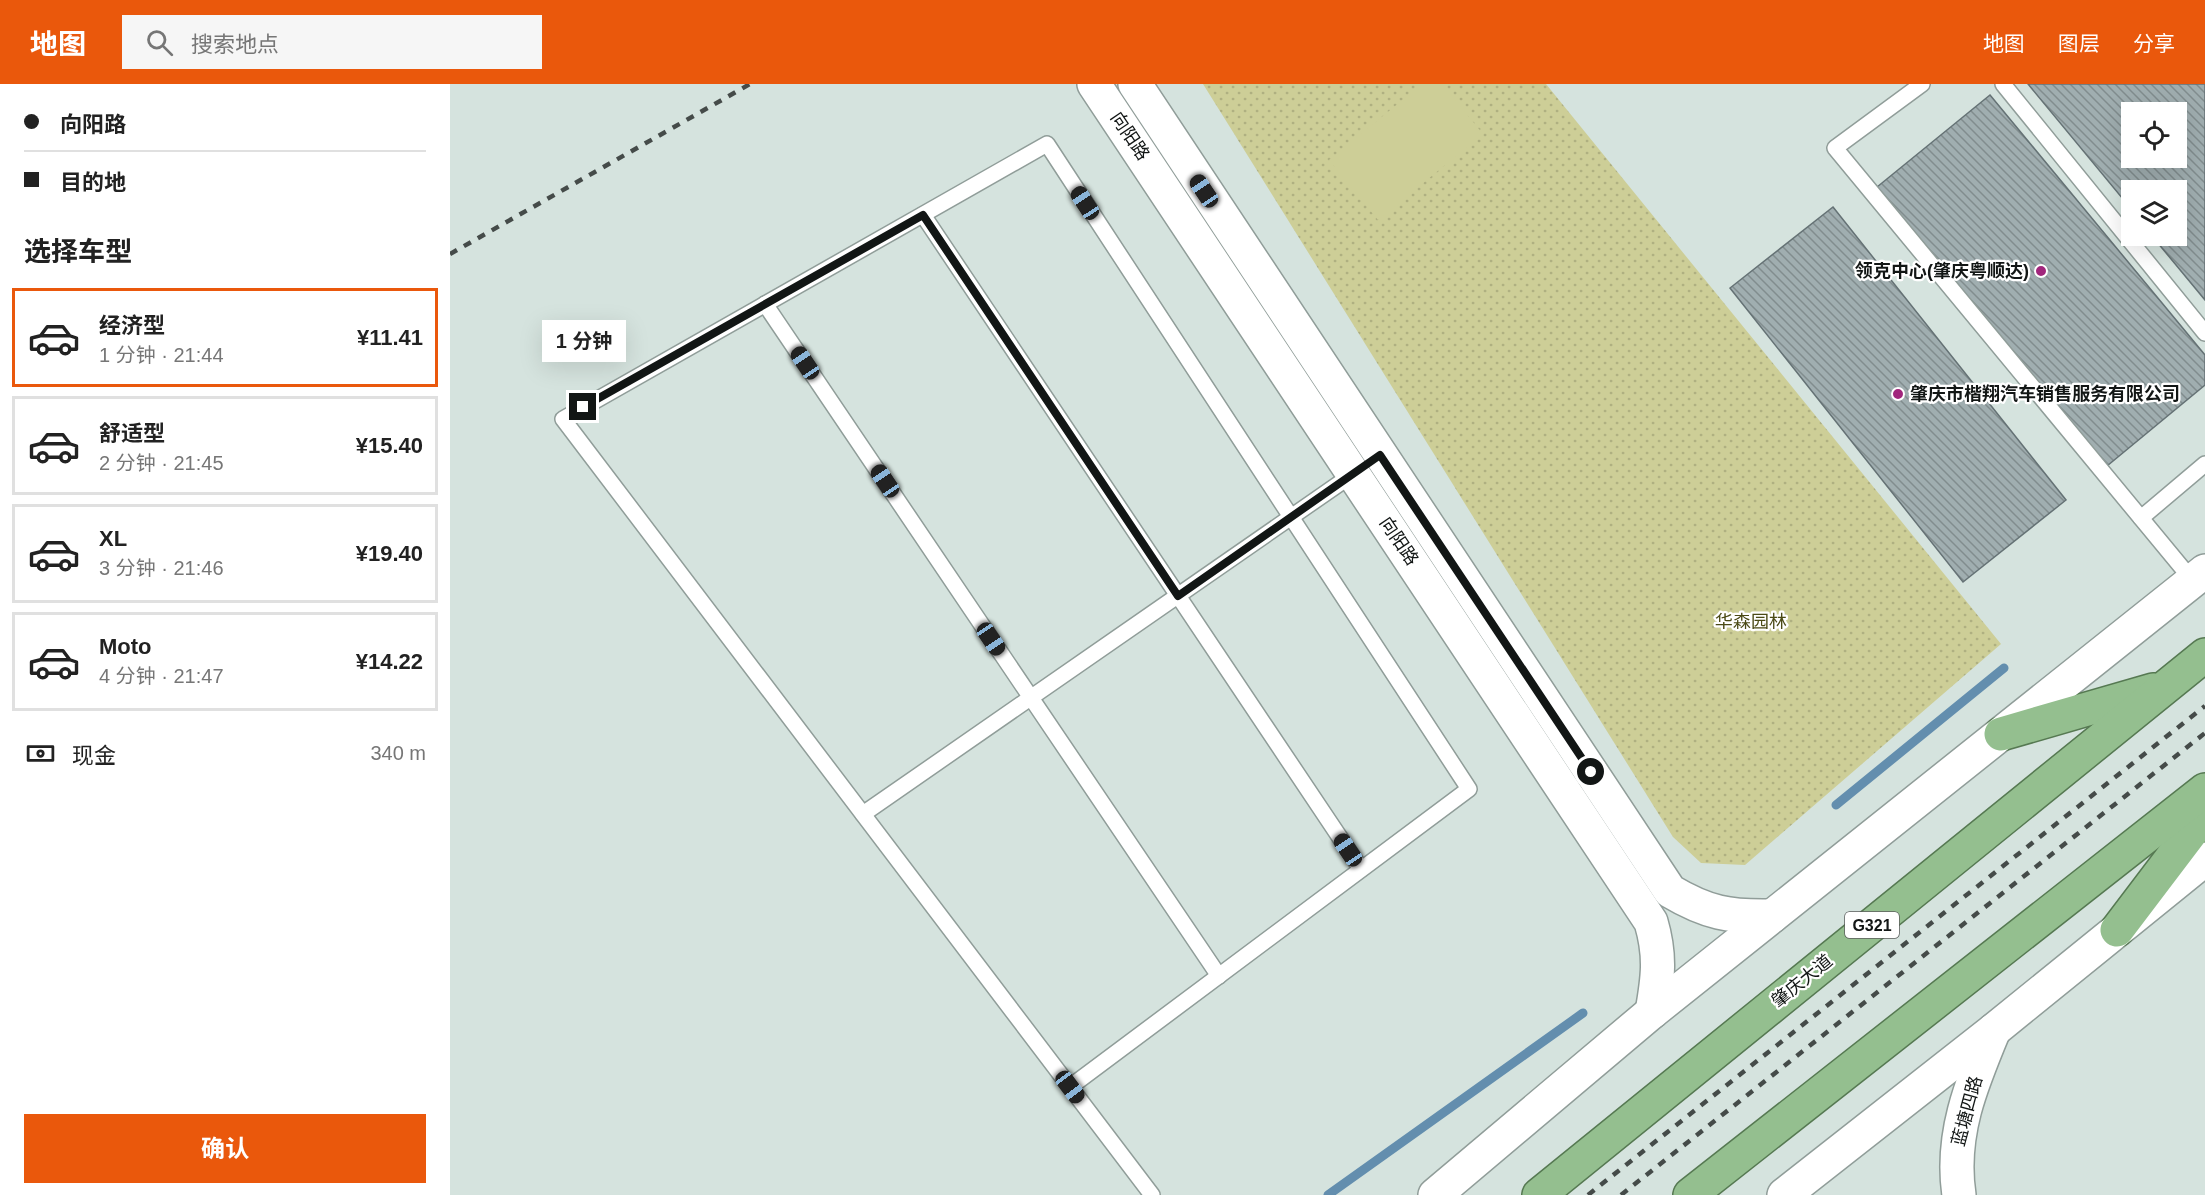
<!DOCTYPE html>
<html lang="zh">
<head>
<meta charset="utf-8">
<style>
  body { margin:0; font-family:Helvetica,"Noto Sans SC",sans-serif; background:#f6f6f6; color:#222; height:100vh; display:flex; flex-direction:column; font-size:22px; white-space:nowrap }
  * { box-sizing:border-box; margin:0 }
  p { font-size:20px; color:#767676 }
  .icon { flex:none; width:33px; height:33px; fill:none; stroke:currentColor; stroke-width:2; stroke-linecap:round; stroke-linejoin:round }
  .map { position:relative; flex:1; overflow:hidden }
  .sheet { display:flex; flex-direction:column; background:#fff; width:450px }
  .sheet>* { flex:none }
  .guide { display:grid; align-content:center; height:132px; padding:0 24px; background:#fff }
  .buttons { position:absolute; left:1671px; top:18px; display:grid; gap:12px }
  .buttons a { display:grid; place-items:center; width:66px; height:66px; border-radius:0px; background:#fff; box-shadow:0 6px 24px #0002; font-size:30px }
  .end { position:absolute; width:27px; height:27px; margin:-14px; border:8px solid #121615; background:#fff; box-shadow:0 0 0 3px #fff }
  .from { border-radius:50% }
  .bubble { position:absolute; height:42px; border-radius:0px; background:#fff; box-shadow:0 6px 24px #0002; font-size:20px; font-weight:700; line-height:42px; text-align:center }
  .car { position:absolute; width:18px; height:36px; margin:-18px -9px; border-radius:8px; box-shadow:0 0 4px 2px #0007; background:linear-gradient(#222 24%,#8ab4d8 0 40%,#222 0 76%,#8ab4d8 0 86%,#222 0) }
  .guide b { display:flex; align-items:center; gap:21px; height:57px; font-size:22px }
  .guide b+b { border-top:2px solid #e0e0e0 }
  .guide i { width:15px; height:15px; background:#222 }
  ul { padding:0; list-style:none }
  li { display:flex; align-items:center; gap:18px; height:99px; margin:0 12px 9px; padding:0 12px; border:3px solid #e0e0e0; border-radius:0px }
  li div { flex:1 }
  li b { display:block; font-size:22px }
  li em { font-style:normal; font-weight:700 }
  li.selected { border-color:#ea580c }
  li>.icon { width:54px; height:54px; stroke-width:1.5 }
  h2 { padding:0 24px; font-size:27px; line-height:72px }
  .pay { display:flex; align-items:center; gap:15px; height:66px; padding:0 24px; font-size:22px }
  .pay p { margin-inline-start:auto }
  .primary-button { display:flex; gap:12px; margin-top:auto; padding:12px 24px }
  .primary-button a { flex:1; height:69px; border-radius:0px; background:#ea580c; color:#fff; font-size:24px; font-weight:700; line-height:69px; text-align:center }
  header { display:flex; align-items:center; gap:36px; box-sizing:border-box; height:84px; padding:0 30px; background:#ea580c; color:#fff }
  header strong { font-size:28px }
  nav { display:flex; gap:33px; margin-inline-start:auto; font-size:21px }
  .search { width:420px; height:54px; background:#f6f6f6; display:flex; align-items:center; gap:15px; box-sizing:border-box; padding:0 21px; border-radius:0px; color:#767676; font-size:22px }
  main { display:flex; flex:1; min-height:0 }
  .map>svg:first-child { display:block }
  .garden { fill:url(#garden-dots) }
  .pitch { fill:#cdce97 }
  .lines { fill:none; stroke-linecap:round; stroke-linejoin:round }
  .stream { stroke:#638eae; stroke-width:9 }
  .building { fill:url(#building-back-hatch); stroke:#657275; stroke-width:1.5; fill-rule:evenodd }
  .service-casing { stroke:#909d99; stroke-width:18 }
  .tertiary-casing { stroke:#909d99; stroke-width:36 }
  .secondary-casing { stroke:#909d99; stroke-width:36 }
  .trunk-casing { stroke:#567952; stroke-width:36 }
  .service { stroke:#fff; stroke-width:15 }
  .tertiary { stroke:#fff; stroke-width:33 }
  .secondary { stroke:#fff; stroke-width:33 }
  .trunk { stroke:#94bf8f; stroke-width:33 }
  .rail { stroke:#454b49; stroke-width:4.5; stroke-dasharray:8 8; stroke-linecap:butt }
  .route { stroke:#121615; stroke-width:8 }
  .poi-dot { fill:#a1267c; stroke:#fff; stroke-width:2 }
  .labels { text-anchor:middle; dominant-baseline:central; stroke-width:4.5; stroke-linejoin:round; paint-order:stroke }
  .shield { fill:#fff; stroke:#595c5b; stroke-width:1.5 }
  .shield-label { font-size:16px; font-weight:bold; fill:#121615 }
  .street-label { font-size:18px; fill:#121615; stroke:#fff }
  .poi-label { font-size:18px; font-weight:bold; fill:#121615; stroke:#fff; text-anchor:end }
  .park-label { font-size:18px; fill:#4b4a16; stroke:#fff }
</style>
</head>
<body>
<header>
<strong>地图</strong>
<div class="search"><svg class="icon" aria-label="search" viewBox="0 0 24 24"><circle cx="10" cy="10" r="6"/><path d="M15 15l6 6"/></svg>搜索地点</div>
<nav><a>地图</a><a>图层</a><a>分享</a></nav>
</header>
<main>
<section class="sheet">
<div class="guide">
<b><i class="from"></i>向阳路</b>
<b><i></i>目的地</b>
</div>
<h2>选择车型</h2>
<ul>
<li class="selected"><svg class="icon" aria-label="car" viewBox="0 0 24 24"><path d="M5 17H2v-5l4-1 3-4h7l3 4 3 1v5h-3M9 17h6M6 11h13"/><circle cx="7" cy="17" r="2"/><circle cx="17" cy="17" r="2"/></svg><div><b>经济型</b><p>1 分钟 · 21:44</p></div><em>¥11.41</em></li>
<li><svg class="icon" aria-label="car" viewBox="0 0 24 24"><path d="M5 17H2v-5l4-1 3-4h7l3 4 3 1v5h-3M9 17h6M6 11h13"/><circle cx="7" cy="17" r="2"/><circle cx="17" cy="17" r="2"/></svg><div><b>舒适型</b><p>2 分钟 · 21:45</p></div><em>¥15.40</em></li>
<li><svg class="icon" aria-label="car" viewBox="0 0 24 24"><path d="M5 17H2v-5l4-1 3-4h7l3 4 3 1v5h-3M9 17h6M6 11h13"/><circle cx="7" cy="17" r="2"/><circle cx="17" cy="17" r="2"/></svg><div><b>XL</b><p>3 分钟 · 21:46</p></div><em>¥19.40</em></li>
<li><svg class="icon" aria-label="car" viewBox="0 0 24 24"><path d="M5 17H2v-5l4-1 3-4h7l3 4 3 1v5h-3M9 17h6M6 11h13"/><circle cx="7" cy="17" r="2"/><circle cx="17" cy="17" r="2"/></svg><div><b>Moto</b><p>4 分钟 · 21:47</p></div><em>¥14.22</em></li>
</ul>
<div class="pay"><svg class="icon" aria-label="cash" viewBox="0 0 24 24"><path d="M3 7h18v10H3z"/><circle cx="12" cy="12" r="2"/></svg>现金<p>340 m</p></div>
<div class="primary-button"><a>确认</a></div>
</section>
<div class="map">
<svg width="1755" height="1111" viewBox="0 0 1755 1111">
  <defs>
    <pattern id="garden-dots" width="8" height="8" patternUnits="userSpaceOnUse" patternTransform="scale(1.5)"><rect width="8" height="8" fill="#cdce97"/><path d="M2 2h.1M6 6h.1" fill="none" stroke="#afb081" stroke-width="1.8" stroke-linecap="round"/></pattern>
    <pattern id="building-back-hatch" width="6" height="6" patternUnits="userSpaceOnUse" patternTransform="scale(1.5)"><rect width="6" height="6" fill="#a0aeb0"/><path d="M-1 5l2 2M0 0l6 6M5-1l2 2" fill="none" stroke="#818d8e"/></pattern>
  </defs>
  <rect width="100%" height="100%" fill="#d5e3de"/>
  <path class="garden" d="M753 0H1096L1551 560 1295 781 1251 779 1223 753Z"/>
  <path class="pitch" d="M972 0H992L1033 50 928 136 879 76Z"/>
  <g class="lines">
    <g class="stream">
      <path d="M1386 721 1554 584"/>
      <path d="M878 1111 1133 929"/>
    </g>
  </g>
  <g class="building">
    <path d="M1578 0H1755V216L1702 152H1726V106H1682V126ZM1682 28H1726V74H1682Z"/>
    <path d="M1540 11 1755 271V301L1657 382 1427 103Z"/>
    <path d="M1383 123 1616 416 1513 498 1280 204Z"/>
  </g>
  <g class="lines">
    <g class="service-casing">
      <g id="service">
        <path d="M1472 0 1385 64 1743 497"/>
        <path d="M1553 0 1755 249"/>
        <path d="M473 131 911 785"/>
        <path d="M315 220 769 892"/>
        <path d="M1691 434 1755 380"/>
        <path d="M413 730 906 388"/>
        <path d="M620 1003 1019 705 597 60 113 335 702 1111"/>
      </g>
    </g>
    <g class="tertiary-casing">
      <g id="tertiary">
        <path d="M644 0 1201 838C1211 872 1208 894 1202 928"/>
        <path d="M685 0 1220 807C1257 829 1279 833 1322 832"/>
        <path d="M985 1111 1202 928 1755 487"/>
        <path d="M1334 1111 1544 946 1755 775"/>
      </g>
    </g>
    <g class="secondary-casing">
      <path id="secondary" d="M1509 1111C1500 1051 1521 1001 1544 946"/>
    </g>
    <g class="trunk-casing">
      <g id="trunk">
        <path d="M1551 650 1703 606"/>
        <path d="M1667 846 1755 730"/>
        <path d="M1089 1111 1755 571"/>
        <path d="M1240 1111 1755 706"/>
      </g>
    </g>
    <use href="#service" class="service"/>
    <use href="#tertiary" class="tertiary"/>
    <use href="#secondary" class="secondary"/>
    <use href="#trunk" class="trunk"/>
    <g class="rail">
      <path d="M0 170 300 0"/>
      <path d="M1138 1111 1755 622"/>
      <path d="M1171 1111 1755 649"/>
    </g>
  </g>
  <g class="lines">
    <path class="route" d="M133 323 473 131 728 512 930 371 1141 688"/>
  </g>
  <g class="poi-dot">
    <circle cx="1591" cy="187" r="6"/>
    <circle cx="1448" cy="310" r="6"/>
  </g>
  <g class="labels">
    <rect class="shield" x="1395" y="828" width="54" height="26" rx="4.5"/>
    <g class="shield-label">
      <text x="1422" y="841">G321</text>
    </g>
    <g class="street-label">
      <text transform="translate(680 52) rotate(56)">向阳路</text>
      <text transform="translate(949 457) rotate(56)">向阳路</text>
      <text transform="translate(1352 897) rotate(-39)">肇庆大道</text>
      <text transform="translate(1517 1027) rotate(-75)">蓝塘四路</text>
    </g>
    <g class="poi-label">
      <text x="1579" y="187">领克中心(肇庆粤顺达)</text>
      <text x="1460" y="310" text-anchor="start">肇庆市楷翔汽车销售服务有限公司</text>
    </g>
    <g class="park-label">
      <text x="1301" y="538">华森园林</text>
    </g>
  </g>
</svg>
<div class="buttons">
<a><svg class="icon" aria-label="locate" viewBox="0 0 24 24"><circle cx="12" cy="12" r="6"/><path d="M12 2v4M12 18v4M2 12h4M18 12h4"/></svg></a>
<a><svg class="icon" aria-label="layers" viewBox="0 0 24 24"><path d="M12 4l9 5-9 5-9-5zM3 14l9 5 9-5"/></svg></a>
</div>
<i class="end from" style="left:1141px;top:688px"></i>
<i class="end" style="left:133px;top:323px"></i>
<div class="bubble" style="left:92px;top:236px;width:84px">1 分钟</div>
<i class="car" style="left:754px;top:107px;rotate:326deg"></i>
<i class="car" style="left:635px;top:119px;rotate:327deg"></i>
<i class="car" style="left:355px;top:279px;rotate:326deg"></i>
<i class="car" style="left:435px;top:397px;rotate:326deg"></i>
<i class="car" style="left:541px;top:555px;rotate:146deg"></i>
<i class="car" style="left:898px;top:766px;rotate:326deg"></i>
<i class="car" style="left:620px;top:1003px;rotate:143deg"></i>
</div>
</main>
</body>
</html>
